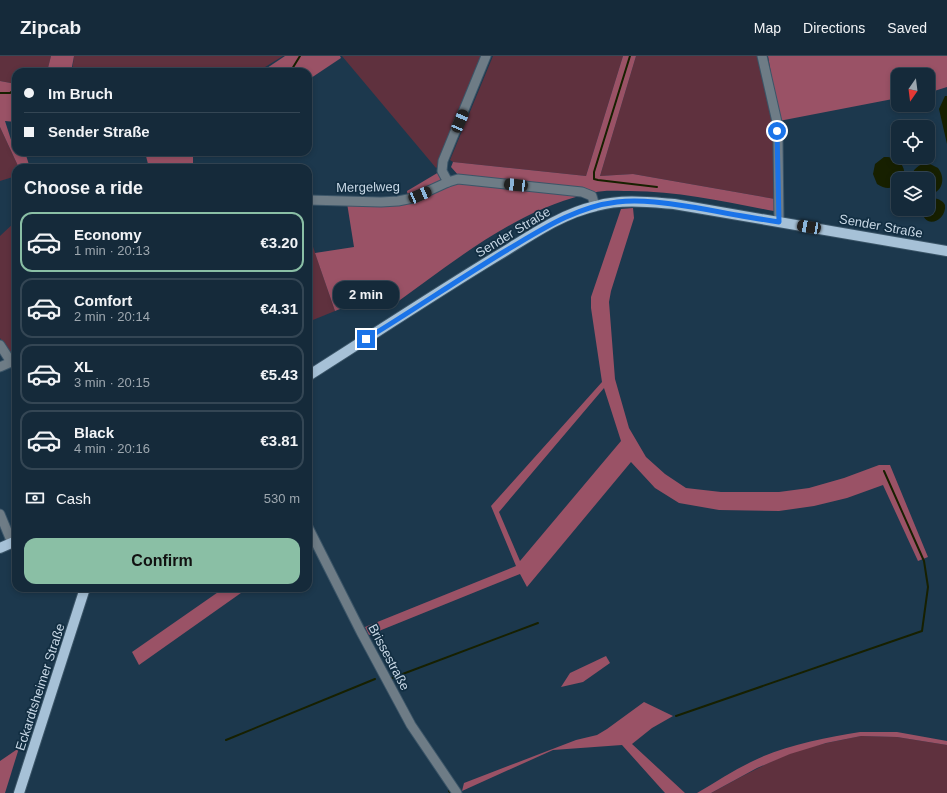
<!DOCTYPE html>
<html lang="en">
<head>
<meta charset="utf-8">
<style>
  body { margin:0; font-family:Helvetica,sans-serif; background:#223645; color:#f1f3f6; height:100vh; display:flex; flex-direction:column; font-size:15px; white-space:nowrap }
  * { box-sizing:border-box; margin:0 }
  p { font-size:13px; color:#9da7af }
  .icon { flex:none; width:22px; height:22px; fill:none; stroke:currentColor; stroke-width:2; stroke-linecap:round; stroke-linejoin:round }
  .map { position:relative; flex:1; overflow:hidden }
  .panel { position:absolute; left:12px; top:108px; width:300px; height:428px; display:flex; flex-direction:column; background:#152a3a; border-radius:12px; box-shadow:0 2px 6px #0003,0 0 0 1px #344654 }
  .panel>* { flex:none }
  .guide { position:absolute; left:12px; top:12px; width:300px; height:88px; border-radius:12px; box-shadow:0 2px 6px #0003,0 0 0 1px #344654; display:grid; align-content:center; height:88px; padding:0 12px; background:#152a3a }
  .needle { width:26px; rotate:194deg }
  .fabs { position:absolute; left:891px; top:12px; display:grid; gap:8px }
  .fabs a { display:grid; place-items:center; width:44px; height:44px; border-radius:8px; background:#152a3a; box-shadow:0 2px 6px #0003,0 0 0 1px #344654; font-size:20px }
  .end { position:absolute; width:18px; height:18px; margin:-9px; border:5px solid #1a73e8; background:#fff; box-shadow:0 0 0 2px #fff }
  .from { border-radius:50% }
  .bubble { position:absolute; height:28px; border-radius:12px; background:#152a3a; box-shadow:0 2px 6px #0003,0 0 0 1px #344654; font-size:13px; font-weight:800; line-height:28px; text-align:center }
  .car { position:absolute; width:12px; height:24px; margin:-12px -6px; border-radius:5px; box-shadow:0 0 3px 1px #0007; background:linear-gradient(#222 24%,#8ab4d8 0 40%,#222 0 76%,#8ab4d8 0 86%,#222 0) }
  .guide b { display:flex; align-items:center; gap:14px; height:38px; font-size:15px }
  .guide b+b { border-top:1px solid #344654 }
  .guide i { width:10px; height:10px; background:#f1f3f6 }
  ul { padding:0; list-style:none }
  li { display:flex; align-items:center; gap:12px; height:60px; margin:0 8px 6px; padding:0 4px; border:2px solid #344654; border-radius:12px }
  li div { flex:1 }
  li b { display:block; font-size:15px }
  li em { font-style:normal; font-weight:800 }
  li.current { border-color:#8abfa5 }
  li>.icon { width:36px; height:36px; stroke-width:1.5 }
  h2 { padding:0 12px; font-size:18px; line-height:48px }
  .pay { display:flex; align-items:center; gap:10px; height:44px; padding:0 12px; font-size:15px }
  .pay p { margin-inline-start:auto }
  .cta { display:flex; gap:8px; margin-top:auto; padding:8px 12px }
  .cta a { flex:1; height:46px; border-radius:12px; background:#8abfa5; color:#111; font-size:16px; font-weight:800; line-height:46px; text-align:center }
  header { display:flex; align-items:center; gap:24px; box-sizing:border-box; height:56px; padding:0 20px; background:#152a3a; border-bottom:1px solid #344654 }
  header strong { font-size:19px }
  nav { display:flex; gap:22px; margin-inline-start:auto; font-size:14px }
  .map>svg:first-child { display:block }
  .green { fill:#5f313e }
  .forest { fill:#9a5266; fill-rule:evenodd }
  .water { fill:#172000 }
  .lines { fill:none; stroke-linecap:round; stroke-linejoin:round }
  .stream { stroke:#172000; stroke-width:2 }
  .minor-casing { stroke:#3b5568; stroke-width:11 }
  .major-casing { stroke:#3b5568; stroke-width:12 }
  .minor { stroke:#6e7c86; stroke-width:9 }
  .major { stroke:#a6c1d7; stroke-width:10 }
  .route { stroke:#1a73e8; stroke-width:5 }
  .labels { text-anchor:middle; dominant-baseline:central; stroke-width:3.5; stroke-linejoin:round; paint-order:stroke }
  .street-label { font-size:13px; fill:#c7d7e5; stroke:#122e42 }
</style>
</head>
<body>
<header>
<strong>Zipcab</strong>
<nav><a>Map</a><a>Directions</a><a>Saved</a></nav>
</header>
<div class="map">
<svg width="947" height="737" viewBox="0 0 947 737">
  <rect width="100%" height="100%" fill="#1c384d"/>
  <g class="green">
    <path d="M0 0H51L47 16H16V28L0 25Z"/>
    <path d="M74 0H283L257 16H72Z"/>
    <path d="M342 0H483L440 109 436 112Z"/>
    <path d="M493 0H623L586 120 453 106 450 104Z"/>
    <path d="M636 0H758L773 66 775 143 633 118 600 120Z"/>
    <path d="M0 71 19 112H16V120L0 125Z"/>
    <path d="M16 165V298L11 299 0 282V180Z"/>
    <path d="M310 182 335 255 308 266V183Z"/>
    <path d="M861 680 897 681 947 689V737H711C737 723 762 709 789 698 812 689 837 685 861 680Z"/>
  </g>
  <g class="forest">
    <path d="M51 0H74L71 16H47Z"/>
    <path d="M285 0H340L341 2 308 24V16H261Z"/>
    <path d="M623 0H636L600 120 633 118 775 143 774 155C725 146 675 134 624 135 614 135 603 134 593 137L459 120 451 111 453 106 586 120Z"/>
    <path d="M768 0H947V31L928 37V19H898V42L779 65Z"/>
    <path d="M0 25 16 28V66L5 65 13 90 16 91V96H25L30 112H19L0 71Z"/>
    <path d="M145 96H193V107L180 112H149Z"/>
    <path d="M439 116 443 125 408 142 407 135Z"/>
    <path d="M458 126 583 139C511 157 448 210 389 252L383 236 335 255 315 197 354 191 347 147 380 149Z"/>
    <path d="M633 152 634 162 611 235 609 246 615 323 629 372 646 401 665 418 686 432 721 436H779L809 432 844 422 879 409H890L928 501 918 505 883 429 847 442 814 450 779 455 719 454 679 447 655 432 631 406 527 531 520 518 369 579 365 571 516 510 491 450 602 326 591 252V241L621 153ZM604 332 621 385 520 505 499 456Z"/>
    <path d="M224 532H248L139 609 132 596Z"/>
    <path d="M606 600 610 607 583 626 561 631 570 617Z"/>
    <path d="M644 646 673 660 652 672 632 688 685 737H665L622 689 553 694 462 735 464 727 576 684 597 679 607 673Z"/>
    <path d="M860 676H897L947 685V689L897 681 861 680 826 687 790 698 757 712 711 737H697C716 726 734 714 753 705 785 689 825 682 860 676Z"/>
    <path d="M19 692 5 737H0V705Z"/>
  </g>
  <g class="water">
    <path d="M945 40H947V88L939 53Z"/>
    <path d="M884 101C897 100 908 110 903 123H898V129C890 133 885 133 877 128L873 118 875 108Z"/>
    <path d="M928 107 938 112C946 122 943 137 928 139V123H911C912 113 919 108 928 107Z"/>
    <path d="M934 142C939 143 943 145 945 149 947 165 923 175 922 153H928V144Z"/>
  </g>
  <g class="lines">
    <g class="stream">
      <path d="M630 0 594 116V123L598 124 657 131"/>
      <path d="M288 16 292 13 300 0"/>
      <path d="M0 37H10L16 32"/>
      <path d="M392 622 538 567"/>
      <path d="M676 660 922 575 928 531 924 505 884 415"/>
      <path d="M226 684 375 623"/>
      <path d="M449 735 451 737"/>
    </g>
    <g class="minor-casing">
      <g id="minor">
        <path d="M762 0 777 66 778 85 779 166"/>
        <path d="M448 126 442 115 443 105 486 0"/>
        <path d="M308 144 381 146 398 145 413 142 448 126 458 123 582 136 592 140 595 150"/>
        <path d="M0 289 11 306"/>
        <path d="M0 311 16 304"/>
        <path d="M0 458 12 487"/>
        <path d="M308 471 361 576 411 669 457 737"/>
      </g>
    </g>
    <g class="major-casing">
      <g id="major">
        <path d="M308 320C371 280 433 239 497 200 529 181 560 158 596 150 622 143 648 146 674 148L947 195"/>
        <path d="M0 492 16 485"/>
        <path d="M19 737 85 532"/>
      </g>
    </g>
    <use href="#minor" class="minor"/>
    <use href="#major" class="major"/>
  </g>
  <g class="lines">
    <path class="route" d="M366 283C412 255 456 225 502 197 538 176 574 151 617 146 644 143 672 148 698 152 725 157 752 162 779 166L777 75"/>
  </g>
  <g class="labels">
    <g class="street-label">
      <text transform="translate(368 131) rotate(-1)">Mergelweg</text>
      <text transform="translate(881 170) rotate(10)">Sender Straße</text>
      <text transform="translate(513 176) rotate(-31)">Sender Straße</text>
      <text transform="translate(389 601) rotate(62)">Brissestraße</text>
      <text transform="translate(40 631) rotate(-72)">Eckardtsheimer Straße</text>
    </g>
  </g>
</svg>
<div class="fabs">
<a><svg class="needle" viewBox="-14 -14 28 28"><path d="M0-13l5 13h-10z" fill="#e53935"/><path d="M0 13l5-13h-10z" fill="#9da7af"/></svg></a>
<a><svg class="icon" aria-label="locate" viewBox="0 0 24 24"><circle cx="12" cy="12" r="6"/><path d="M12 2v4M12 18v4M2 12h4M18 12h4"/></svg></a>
<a><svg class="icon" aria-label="layers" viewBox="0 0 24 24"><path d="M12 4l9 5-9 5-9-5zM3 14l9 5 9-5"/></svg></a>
</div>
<i class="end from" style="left:777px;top:75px"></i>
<i class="end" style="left:366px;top:283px"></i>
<div class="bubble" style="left:333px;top:225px;width:66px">2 min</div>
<i class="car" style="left:460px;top:65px;rotate:23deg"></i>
<i class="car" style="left:516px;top:129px;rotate:276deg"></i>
<i class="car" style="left:420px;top:139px;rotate:67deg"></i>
<i class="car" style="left:809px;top:171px;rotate:280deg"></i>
<div class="guide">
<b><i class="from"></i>Im Bruch</b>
<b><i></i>Sender Straße</b>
</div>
<section class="panel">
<h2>Choose a ride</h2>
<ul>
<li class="current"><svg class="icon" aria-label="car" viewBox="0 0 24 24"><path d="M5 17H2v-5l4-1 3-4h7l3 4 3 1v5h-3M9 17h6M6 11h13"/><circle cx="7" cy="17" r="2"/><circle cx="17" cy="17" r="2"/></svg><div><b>Economy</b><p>1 min · 20:13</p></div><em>€3.20</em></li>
<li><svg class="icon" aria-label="car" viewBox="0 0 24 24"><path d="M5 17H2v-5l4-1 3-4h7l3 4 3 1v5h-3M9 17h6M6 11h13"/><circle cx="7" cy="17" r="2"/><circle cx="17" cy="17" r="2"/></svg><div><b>Comfort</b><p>2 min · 20:14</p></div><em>€4.31</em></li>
<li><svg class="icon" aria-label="car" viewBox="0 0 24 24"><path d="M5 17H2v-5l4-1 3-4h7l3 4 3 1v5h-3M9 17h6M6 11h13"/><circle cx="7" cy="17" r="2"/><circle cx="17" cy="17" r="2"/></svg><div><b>XL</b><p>3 min · 20:15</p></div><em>€5.43</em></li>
<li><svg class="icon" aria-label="car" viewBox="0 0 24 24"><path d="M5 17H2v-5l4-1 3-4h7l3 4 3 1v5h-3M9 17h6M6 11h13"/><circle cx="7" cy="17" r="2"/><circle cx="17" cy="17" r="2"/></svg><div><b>Black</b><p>4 min · 20:16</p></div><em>€3.81</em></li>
</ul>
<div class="pay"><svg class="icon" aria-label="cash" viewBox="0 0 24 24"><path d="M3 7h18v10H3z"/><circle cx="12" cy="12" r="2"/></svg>Cash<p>530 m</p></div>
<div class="cta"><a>Confirm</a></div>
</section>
</div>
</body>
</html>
